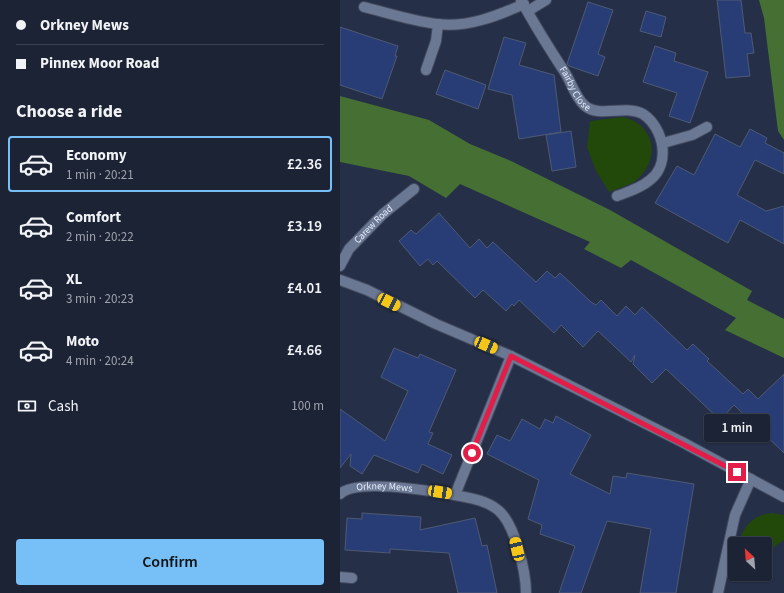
<!DOCTYPE html>
<html lang="en">
<head>
<meta charset="utf-8">
<style>
  body { margin:0; font-family:"Source Sans 3",sans-serif; background:#292f41; color:#f1f3f6; height:100vh; display:flex; flex-direction:column; font-size:15px; white-space:nowrap }
  * { box-sizing:border-box; margin:0 }
  p { font-size:13px; color:#a0a4ad }
  .icon { flex:none; width:22px; height:22px; fill:none; stroke:currentColor; stroke-width:2; stroke-linecap:round; stroke-linejoin:round }
  .map { position:relative; flex:1; overflow:hidden }
  .panel { display:flex; flex-direction:column; background:#1c2335; width:340px }
  .panel>* { flex:none }
  .banner { display:grid; align-content:center; height:88px; padding:0 16px; background:#1c2335 }
  .needle { width:26px; rotate:334deg }
  .buttons { position:absolute; left:388px; top:537px; display:grid; gap:8px }
  .buttons a { display:grid; place-items:center; width:44px; height:44px; border-radius:4px; background:#1c2335; box-shadow:0 1px 3px #0004,0 0 0 1px #3a4050; font-size:20px }
  .end { position:absolute; width:18px; height:18px; margin:-9px; border:5px solid #e11d48; background:#fff; box-shadow:0 0 0 2px #fff }
  .from { border-radius:50% }
  .bubble { position:absolute; height:28px; border-radius:4px; background:#1c2335; box-shadow:0 1px 3px #0004,0 0 0 1px #3a4050; font-size:13px; font-weight:600; line-height:28px; text-align:center }
  .car { position:absolute; width:12px; height:24px; margin:-12px -6px; border-radius:5px; box-shadow:0 0 3px 1px #0007; background:linear-gradient(#f5c518 24%,#345 0 40%,#f5c518 0 76%,#345 0 86%,#f5c518 0) }
  .banner b { display:flex; align-items:center; gap:14px; height:38px; font-size:15px }
  .banner b+b { border-top:1px solid #3a4050 }
  .banner i { width:10px; height:10px; background:#f1f3f6 }
  ul { padding:0; list-style:none }
  li { display:flex; align-items:center; gap:12px; height:56px; margin:0 8px 6px; padding:0 8px; border:2px solid transparent; border-radius:4px }
  li div { flex:1 }
  li b { display:block; font-size:15px }
  li em { font-style:normal; font-weight:600 }
  li.on { border-color:#76c0f7 }
  li>.icon { width:36px; height:36px; stroke-width:1.5 }
  h2 { padding:0 16px; font-size:18px; line-height:48px }
  .pay { display:flex; align-items:center; gap:10px; height:44px; padding:0 16px; font-size:15px }
  .pay p { margin-inline-start:auto }
  .action { display:flex; gap:8px; margin-top:auto; padding:8px 16px }
  .action a { flex:1; height:46px; border-radius:4px; background:#76c0f7; color:#111; font-size:16px; font-weight:600; line-height:46px; text-align:center }
  main { display:flex; flex:1; min-height:0 }
  .map>svg:first-child { display:block }
  .green { fill:#22490a }
  .forest { fill:#467033 }
  .building { fill:#283d76; stroke:#4e5a74 }
  .lines { fill:none; stroke-linecap:round; stroke-linejoin:round }
  .street-casing { stroke:#424a5e; stroke-width:12 }
  .street { stroke:#6b7893; stroke-width:10 }
  .route { stroke:#e11d48; stroke-width:5 }
  .labels { text-anchor:middle; dominant-baseline:central; stroke-width:3.5; stroke-linejoin:round; paint-order:stroke }
  .street-label { font-size:10px; fill:#e6edfd; stroke:#1b253c }
</style>
</head>
<body>
<main>
<section class="panel">
<div class="banner">
<b><i class="from"></i>Orkney Mews</b>
<b><i></i>Pinnex Moor Road</b>
</div>
<h2>Choose a ride</h2>
<ul>
<li class="on"><svg class="icon" aria-label="car" viewBox="0 0 24 24"><path d="M5 17H2v-5l4-1 3-4h7l3 4 3 1v5h-3M9 17h6M6 11h13"/><circle cx="7" cy="17" r="2"/><circle cx="17" cy="17" r="2"/></svg><div><b>Economy</b><p>1 min · 20:21</p></div><em>£2.36</em></li>
<li><svg class="icon" aria-label="car" viewBox="0 0 24 24"><path d="M5 17H2v-5l4-1 3-4h7l3 4 3 1v5h-3M9 17h6M6 11h13"/><circle cx="7" cy="17" r="2"/><circle cx="17" cy="17" r="2"/></svg><div><b>Comfort</b><p>2 min · 20:22</p></div><em>£3.19</em></li>
<li><svg class="icon" aria-label="car" viewBox="0 0 24 24"><path d="M5 17H2v-5l4-1 3-4h7l3 4 3 1v5h-3M9 17h6M6 11h13"/><circle cx="7" cy="17" r="2"/><circle cx="17" cy="17" r="2"/></svg><div><b>XL</b><p>3 min · 20:23</p></div><em>£4.01</em></li>
<li><svg class="icon" aria-label="car" viewBox="0 0 24 24"><path d="M5 17H2v-5l4-1 3-4h7l3 4 3 1v5h-3M9 17h6M6 11h13"/><circle cx="7" cy="17" r="2"/><circle cx="17" cy="17" r="2"/></svg><div><b>Moto</b><p>4 min · 20:24</p></div><em>£4.66</em></li>
</ul>
<div class="pay"><svg class="icon" aria-label="cash" viewBox="0 0 24 24"><path d="M3 7h18v10H3z"/><circle cx="12" cy="12" r="2"/></svg>Cash<p>100 m</p></div>
<div class="action"><a>Confirm</a></div>
</section>
<div class="map">
<svg width="444" height="593" viewBox="0 0 444 593">
  <rect width="100%" height="100%" fill="#252f47"/>
  <g class="green">
    <path d="M283 117C313 124 321 155 300 177 292 185 279 188 269 192L256 171 247 147 250 121Z"/>
    <path d="M432 513 444 515V540L425 553V544H399C402 526 414 515 432 513Z"/>
  </g>
  <g class="forest">
    <path d="M419 0H444V140L438 131 424 18Z"/>
    <path d="M0 96 89 120 130 144 171 161 270 210 412 291 407 300 444 319V358L385 330 396 318 291 260 281 268 244 249 250 242 120 184 106 198 69 176 0 162Z"/>
  </g>
  <g class="building">
    <path d="M377 0H401L405 33H411L414 53 407 54 410 76 386 78Z"/>
    <path d="M248 2 273 10 258 54 265 57 258 76 229 66 227 64Z"/>
    <path d="M306 11 326 17 321 37 300 31Z"/>
    <path d="M0 27 58 46 55 56H57L42 99 0 85Z"/>
    <path d="M164 37 186 43 179 65 214 75 221 132 179 139 172 95 148 89Z"/>
    <path d="M315 46 336 53 334 61 368 72 350 123 329 116 337 93 303 82Z"/>
    <path d="M105 70 146 85 138 109 96 94Z"/>
    <path d="M410 129 427 138 425 143 444 153V174L415 160 397 195 426 211 444 206V244L400 220 388 243 315 203 337 166 354 175 375 134 400 147Z"/>
    <path d="M231 131 236 167 212 171 206 135Z"/>
    <path d="M99 213 130 248 139 239 147 248 153 242 196 282 207 271 215 278 220 273 251 302 256 305 261 300 277 316 286 306 295 315 302 307 347 350 353 344 369 359 367 361 403 394 408 389 418 399 444 374V453L394 405 380 420 326 369 312 383 293 364 295 355 291 362 258 331 243 347 221 325 214 333 179 300 174 306 172 304 166 311 143 290 135 298 97 261 93 265 88 259 80 266 59 241 71 230 76 234Z"/>
    <path d="M54 348 78 358 80 354 116 370 89 432 93 433 88 444 112 455 103 474 82 464 78 473 34 455 22 474 10 466 11 454 0 468V409L45 441 68 391 41 377Z"/>
    <path d="M216 416 251 435 230 474 270 494 273 476 286 478 287 473 354 484 336 593H300L311 529 267 521 241 593H219L235 546 200 534 202 525 188 519 199 480 147 454 157 435 170 441 182 419 200 429 205 419 213 423Z"/>
    <path d="M22 513 81 517 80 530 135 518 142 546 147 545 157 593H118L109 553 50 549V553L5 550 7 518 22 519Z"/>
  </g>
  <g class="lines">
    <g class="street-casing">
      <g id="street">
        <path id="s1" d="M181 0C194 24 209 48 224 71 231 81 234 95 244 105 259 119 286 104 303 114 324 128 331 164 310 180 301 188 288 192 277 196"/>
        <path d="M24 7C48 13 72 21 97 24 127 28 157 16 184 4"/>
        <path d="M188 11 206 0"/>
        <path d="M86 70 96 41 98 24"/>
        <path d="M323 143 352 135 367 127"/>
        <path id="s2" d="M0 266 9 249 43 214 74 189"/>
        <path d="M0 280 27 290 96 324 171 356 342 442 444 497"/>
        <path id="s3" d="M0 494C17 478 92 491 115 495L171 356"/>
        <path d="M115 495C130 498 146 500 158 510 175 524 186 572 186 593"/>
        <path d="M0 577 12 578"/>
        <path d="M378 593 395 515 411 479"/>
      </g>
    </g>
    <use href="#street" class="street"/>
  </g>
  <g class="lines">
    <path class="route" d="M132 453 171 356 397 472"/>
  </g>
  <g class="labels">
    <g class="street-label">
      <text stroke="none"><textPath href="#s1" startOffset="104">Fairby Close</textPath></text>
      <text stroke="none"><textPath href="#s2" startOffset="54">Carew Road</textPath></text>
      <text stroke="none"><textPath href="#s3" startOffset="46">Orkney Mews</textPath></text>
    </g>
  </g>
</svg>
<div class="buttons">
<a><svg class="needle" viewBox="-14 -14 28 28"><path d="M0-13l5 13h-10z" fill="#e53935"/><path d="M0 13l5-13h-10z" fill="#a0a4ad"/></svg></a>
</div>
<i class="end from" style="left:132px;top:453px"></i>
<i class="end" style="left:397px;top:472px"></i>
<div class="bubble" style="left:364px;top:414px;width:66px">1 min</div>
<i class="car" style="left:49px;top:302px;rotate:117deg"></i>
<i class="car" style="left:146px;top:345px;rotate:113deg"></i>
<i class="car" style="left:100px;top:492px;rotate:99deg"></i>
<i class="car" style="left:177px;top:549px;rotate:347deg"></i>
</div>
</main>
</body>
</html>
